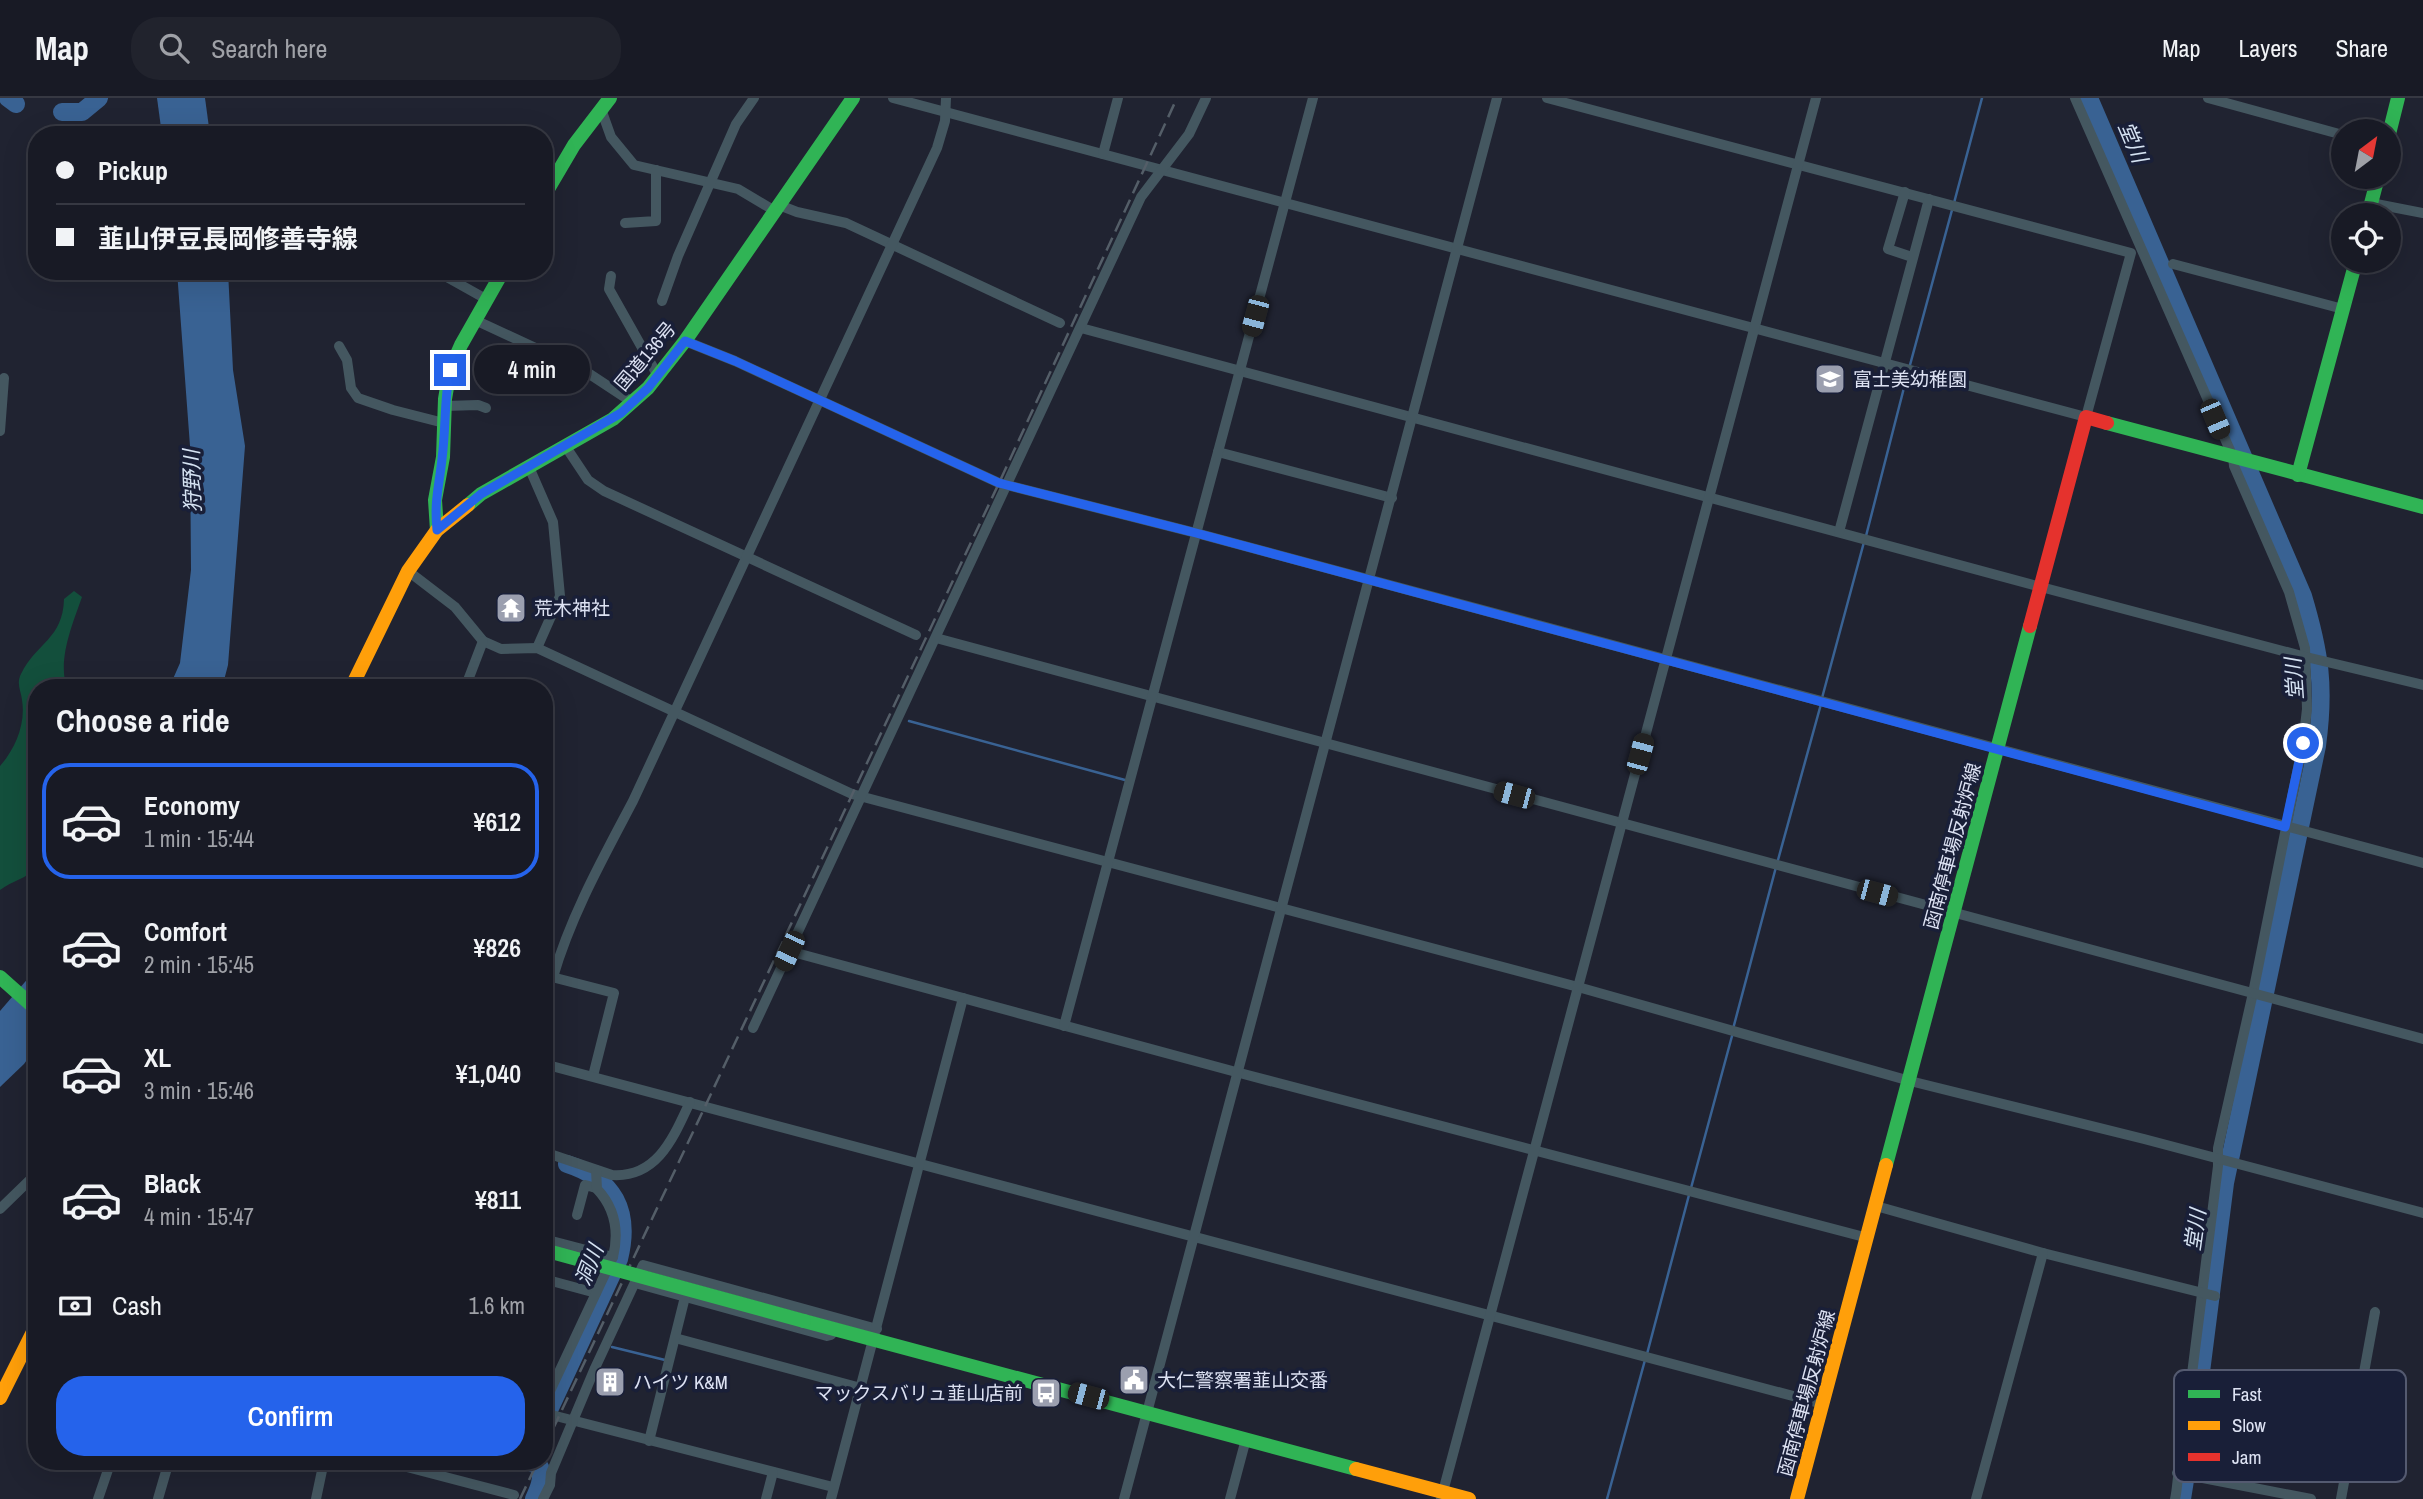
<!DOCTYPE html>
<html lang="en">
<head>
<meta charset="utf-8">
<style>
  body { margin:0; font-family:"Archivo Narrow","Noto Sans JP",sans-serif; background:#21232d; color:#f1f3f6; height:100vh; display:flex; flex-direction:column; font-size:26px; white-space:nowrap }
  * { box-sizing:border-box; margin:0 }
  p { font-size:23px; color:#9fa1a7 }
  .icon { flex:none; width:38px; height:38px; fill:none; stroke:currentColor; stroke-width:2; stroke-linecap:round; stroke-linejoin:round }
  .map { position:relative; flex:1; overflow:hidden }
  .details { position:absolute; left:28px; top:581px; width:525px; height:791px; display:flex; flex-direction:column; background:#181a25; border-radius:28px; box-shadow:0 7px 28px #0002,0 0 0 2px #363842 }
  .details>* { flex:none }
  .guide { position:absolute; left:28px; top:28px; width:525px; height:154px; border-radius:28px; box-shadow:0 7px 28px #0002,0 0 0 2px #363842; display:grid; align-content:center; height:154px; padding:0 28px; background:#181a25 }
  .needle { width:46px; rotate:32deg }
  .buttons { position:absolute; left:2331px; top:21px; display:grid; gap:14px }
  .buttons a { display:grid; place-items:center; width:70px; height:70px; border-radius:50%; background:#181a25; box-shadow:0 7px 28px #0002,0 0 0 2px #363842; font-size:35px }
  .end { position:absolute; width:32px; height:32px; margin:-16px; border:9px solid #2563eb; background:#fff; box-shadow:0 0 0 4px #fff }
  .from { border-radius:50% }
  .bubble { position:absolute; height:49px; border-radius:24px; background:#181a25; box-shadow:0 7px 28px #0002,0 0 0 2px #363842; font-size:23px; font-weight:600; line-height:49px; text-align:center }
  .car { position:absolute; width:21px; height:42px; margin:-21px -10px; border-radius:9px; box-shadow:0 0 5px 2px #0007; background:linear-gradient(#222 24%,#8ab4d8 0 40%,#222 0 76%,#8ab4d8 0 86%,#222 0) }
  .guide b { display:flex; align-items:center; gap:24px; height:66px; font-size:26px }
  .guide b+b { border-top:2px solid #363842 }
  .guide i { width:18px; height:18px; background:#f1f3f6 }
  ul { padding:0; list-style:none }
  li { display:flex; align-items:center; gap:21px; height:116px; margin:0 14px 10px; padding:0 14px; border:4px solid transparent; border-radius:28px }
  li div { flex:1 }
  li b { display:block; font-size:26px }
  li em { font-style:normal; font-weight:600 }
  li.active { border-color:#2563eb }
  li>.icon { width:63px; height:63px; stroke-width:1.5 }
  h2 { padding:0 28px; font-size:32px; line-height:84px }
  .pay { display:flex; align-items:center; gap:18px; height:77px; padding:0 28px; font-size:26px }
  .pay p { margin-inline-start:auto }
  .primary-button { display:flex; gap:14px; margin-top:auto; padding:14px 28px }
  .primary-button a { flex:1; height:80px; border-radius:28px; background:#2563eb; color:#fff; font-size:28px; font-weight:600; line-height:80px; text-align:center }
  header { display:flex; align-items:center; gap:42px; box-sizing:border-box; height:98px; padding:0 35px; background:#181a25; border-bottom:2px solid #363842 }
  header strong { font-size:33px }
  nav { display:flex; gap:38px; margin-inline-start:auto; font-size:24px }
  .search { width:490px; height:63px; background:#21232d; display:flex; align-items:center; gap:18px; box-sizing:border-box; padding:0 24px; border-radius:28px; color:#9fa1a7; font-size:26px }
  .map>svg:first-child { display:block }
  .forest { fill:#134f3c }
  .water { fill:#396293 }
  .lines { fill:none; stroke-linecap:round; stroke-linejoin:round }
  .stream { stroke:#396293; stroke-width:2.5 }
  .river { stroke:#396293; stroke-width:18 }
  .street { stroke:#445760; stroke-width:10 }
  .fast { stroke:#30b455; stroke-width:14 }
  .slow { stroke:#ff9f0a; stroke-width:14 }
  .jam { stroke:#e5322d; stroke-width:14 }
  .rail { stroke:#545e68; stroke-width:2.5; stroke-dasharray:14 7; stroke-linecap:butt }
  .fast-bridge { stroke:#30b455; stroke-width:14 }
  .route { stroke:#2563eb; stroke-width:9 }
  .labels { text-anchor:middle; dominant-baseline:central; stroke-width:7; stroke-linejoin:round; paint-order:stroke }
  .street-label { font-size:19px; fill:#dde2f3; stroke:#191f38 }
  .poi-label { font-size:19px; fill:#dde2f3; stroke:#191f38; text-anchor:start }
  .water-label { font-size:21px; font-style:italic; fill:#d6e3f3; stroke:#191f38 }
  .key { fill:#191f38; stroke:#545a70; stroke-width:2 }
  .key-label { font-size:19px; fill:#dde2f3 }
</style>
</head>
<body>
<header>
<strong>Map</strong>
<div class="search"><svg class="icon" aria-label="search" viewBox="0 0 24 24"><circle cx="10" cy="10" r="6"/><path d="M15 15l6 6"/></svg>Search here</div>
<nav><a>Map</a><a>Layers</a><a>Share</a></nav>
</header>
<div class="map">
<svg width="2423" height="1401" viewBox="0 0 2423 1401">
  <rect width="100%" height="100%" fill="#202331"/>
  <path class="forest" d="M74 493 82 499C73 525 57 562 67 590H37V770C25 781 12 783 0 792V668C15 651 26 626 22 602 21 592 16 586 21 576 36 545 63 541 64 501Z"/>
  <g class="water">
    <path d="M157 0H205L210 37H162Z"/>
    <path d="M177 173H228L233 272 245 348 228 567 222 590H169L180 565 191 472 190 348Z"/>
    <path d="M37 870V948L24 966 0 989V913Z"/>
  </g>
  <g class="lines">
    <g class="stream">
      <path d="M1954 105 1982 0"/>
      <path d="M1910 267 1952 112"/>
      <path d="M1866 438 1907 278"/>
      <path d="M1822 600 1864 444"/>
      <path d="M909 623 1125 682"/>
      <path d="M1778 762 1821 606"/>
      <path d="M1733 931 1776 769"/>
      <path d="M1691 1090 1732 938"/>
      <path d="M612 1249 665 1262"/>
      <path d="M1647 1256 1689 1097"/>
      <path d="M1607 1401 1645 1262"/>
    </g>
    <g class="river">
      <path d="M8 0 16 6"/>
      <path d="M2089 0 2303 498C2320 555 2325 588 2317 648L2225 1085 2196 1313 2182 1401"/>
      <path d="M62 14H82L99 0"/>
      <path d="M544 1323 619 1161C631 1113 614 1081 567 1066"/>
      <path d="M529 1363 540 1369C543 1381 539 1390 534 1401"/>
    </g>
    <g class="street">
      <path d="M893 0 2086 319 2131 155 1547 0"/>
      <path d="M2075 0 2233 359 2234 368 2289 494 2305 550 2307 611 2303 645 2253 895 2218 1050V1068L2181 1364C2177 1376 2178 1388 2175 1401"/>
      <path d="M2208 0 2343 37"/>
      <path d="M601 11 611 39 634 67 738 91 775 113"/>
      <path d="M1103 56 1118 0"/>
      <path d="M1905 94 1888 151 1912 159"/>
      <path d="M2371 105 2423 115"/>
      <path d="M779 107 797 114 846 125 1060 225"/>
      <path d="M625 125 656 123V72"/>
      <path d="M2173 166 2343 211"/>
      <path d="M436 173 486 201"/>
      <path d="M611 178 609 191 658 278"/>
      <path d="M662 203 678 158 736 26 754 0"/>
      <path d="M475 222 585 273 632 304"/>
      <path d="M1081 230 2041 489 2302 558 2423 587"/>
      <path d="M685 243 735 263 999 385 1196 435 2423 765"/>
      <path d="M339 248 347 262 351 290 358 300 393 312 444 325"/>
      <path d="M445 308 478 307 486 310"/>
      <path d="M0 333 4 280"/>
      <path d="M566 349 588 382 604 393 916 537"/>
      <path d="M1218 354 1392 400"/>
      <path d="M529 369 553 424 560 498 537 550"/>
      <path d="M1839 434 1929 101"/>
      <path d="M408 473 455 509 483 543 501 551 537 550 852 696 1578 889 1910 983 2144 1041 2423 1115"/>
      <path d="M936 540 2423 941"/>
      <path d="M465 590 483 543"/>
      <path d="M789 853 1236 974 1868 1140"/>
      <path d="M544 877 614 895 593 978"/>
      <path d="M553 879C571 817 603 760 633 703L937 50 945 23 946 0"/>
      <path d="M1064 928 1313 0"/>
      <path d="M753 930 1141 99 1189 36 1206 0"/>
      <path d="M544 966 1823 1306"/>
      <path d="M544 1054 612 1077C658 1080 674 1038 690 1004"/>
      <path d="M1876 1108 2043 1155 2215 1198"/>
      <path d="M0 1111 37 1075"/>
      <path d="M577 1117 585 1087 596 1090"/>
      <path d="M544 1141 613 1159"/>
      <path d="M544 1181 596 1195"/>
      <path d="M635 1185 827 1238 831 1237 835 1232"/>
      <path d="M675 1240 861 1290"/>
      <path d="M544 1306 613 1159C619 1134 615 1110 597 1091L596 1072"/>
      <path d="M544 1315 833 1389"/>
      <path d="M649 1343 685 1199"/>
      <path d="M384 1363 514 1397"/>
      <path d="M2177 1375 2311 1401"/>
      <path d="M98 1401 111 1363"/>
      <path d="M158 1401 169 1363"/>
      <path d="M316 1401 324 1363"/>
      <path d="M543 1401 550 1387 551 1375 595 1270 643 1167 877 1231"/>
      <path d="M766 1401 773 1374"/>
      <path d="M831 1401 963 900"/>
      <path d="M1124 1401 1497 0"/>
      <path d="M1230 1401 1246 1341"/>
      <path d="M1441 1401 1816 0"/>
      <path d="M1976 1401 2043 1155"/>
      <path d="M2341 1401 2375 1214"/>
    </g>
    <g class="fast">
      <path d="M2389 36 2398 0"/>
      <path d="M544 98 574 47 610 0"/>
      <path d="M2368 117 2378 79"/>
      <path d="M2107 325 2423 409"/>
      <path d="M2298 377 2356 163"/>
      <path d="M468 407 481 396 613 321 648 290 685 243 853 0"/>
      <path d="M437 432 435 402 443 359 445 301 450 272 461 247 503 173"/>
      <path d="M0 879 37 912"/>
      <path d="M1886 1067 2030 528"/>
      <path d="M804 1223 1356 1371"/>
    </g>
    <g class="slow">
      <path d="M351 590 408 473 437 432 468 407"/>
      <path d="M0 1300 37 1226"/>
      <path d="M1356 1371 1469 1401"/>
      <path d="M1797 1401 1886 1067"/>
    </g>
    <path class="jam" d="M2030 528 2086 319 2107 325"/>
    <g class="rail">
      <path d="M544 1350 999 385 1177 0"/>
      <path d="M520 1401 538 1363"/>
    </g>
    <path class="fast-bridge" d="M544 1152 804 1223"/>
  </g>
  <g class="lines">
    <path class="route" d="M450 272C444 301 446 331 442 361 439 389 434 403 437 432L481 396 621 315 648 290 685 243 735 263 999 385 1196 435 2285 729 2303 645"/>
  </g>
  <defs>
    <g id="school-square" transform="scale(1.575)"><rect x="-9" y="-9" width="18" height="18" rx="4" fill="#9b9faf" stroke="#191f38"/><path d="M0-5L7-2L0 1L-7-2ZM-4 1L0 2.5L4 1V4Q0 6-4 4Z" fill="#fff"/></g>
    <g id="temple-square" transform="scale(1.575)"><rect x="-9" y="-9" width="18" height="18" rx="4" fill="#9b9faf" stroke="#191f38"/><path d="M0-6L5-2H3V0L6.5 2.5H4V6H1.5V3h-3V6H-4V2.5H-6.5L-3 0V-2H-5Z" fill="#fff"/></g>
    <g id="civic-square" transform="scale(1.575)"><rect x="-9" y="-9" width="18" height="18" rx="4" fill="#9b9faf" stroke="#191f38"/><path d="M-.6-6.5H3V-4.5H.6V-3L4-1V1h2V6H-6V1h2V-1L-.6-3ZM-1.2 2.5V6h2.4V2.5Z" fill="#fff"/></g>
    <g id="building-square" transform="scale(1.575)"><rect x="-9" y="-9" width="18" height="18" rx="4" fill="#9b9faf" stroke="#191f38"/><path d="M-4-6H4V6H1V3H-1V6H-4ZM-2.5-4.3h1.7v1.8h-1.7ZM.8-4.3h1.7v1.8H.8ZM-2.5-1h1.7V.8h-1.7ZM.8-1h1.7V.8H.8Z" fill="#fff"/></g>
    <g id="bus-square" transform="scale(1.575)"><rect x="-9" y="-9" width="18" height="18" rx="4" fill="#9b9faf" stroke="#191f38"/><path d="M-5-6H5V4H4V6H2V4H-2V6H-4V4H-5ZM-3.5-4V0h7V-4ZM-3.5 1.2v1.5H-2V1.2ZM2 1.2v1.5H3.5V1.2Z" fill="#fff"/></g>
  </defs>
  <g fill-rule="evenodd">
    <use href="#school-square" x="1830" y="281"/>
    <use href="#temple-square" x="511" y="510"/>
    <use href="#civic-square" x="1134" y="1282"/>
    <use href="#building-square" x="610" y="1284"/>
    <use href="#bus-square" x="1046" y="1295"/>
  </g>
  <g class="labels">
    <g class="street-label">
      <text transform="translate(645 258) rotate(-50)">国道136号</text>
      <text transform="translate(1952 748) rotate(-75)">函南停車場反射炉線</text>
      <text transform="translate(1806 1295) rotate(-75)">函南停車場反射炉線</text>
    </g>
    <g class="poi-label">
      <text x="1853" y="281">富士美幼稚園</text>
      <text x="534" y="510">荒木神社</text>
      <text x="1157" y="1282">大仁警察署韮山交番</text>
      <text x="633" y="1284">ハイツ K&amp;M</text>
      <text x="1023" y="1295" text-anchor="end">マックスバリュ韮山店前</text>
    </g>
    <g class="water-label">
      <text transform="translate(2133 44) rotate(67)">堂川</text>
      <text transform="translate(192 383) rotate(-92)">狩野川</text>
      <text transform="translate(2294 581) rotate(-94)">堂川</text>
      <text transform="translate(2195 1132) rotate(-82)">堂川</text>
      <text transform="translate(589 1167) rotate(-69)">洞川</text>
    </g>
  </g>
  <rect x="2174" y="1272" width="232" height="112" rx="10" class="key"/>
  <rect x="2188" y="1292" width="32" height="8" fill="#30b455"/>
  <rect x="2188" y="1323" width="32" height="9" fill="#ff9f0a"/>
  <rect x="2188" y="1355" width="32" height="8" fill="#e5322d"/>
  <g class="key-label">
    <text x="2232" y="1303">Fast</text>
    <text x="2232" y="1334">Slow</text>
    <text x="2232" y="1366">Jam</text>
  </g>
</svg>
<div class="buttons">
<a><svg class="needle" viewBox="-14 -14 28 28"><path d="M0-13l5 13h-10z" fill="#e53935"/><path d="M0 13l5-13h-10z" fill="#9fa1a7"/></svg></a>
<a><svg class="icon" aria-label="locate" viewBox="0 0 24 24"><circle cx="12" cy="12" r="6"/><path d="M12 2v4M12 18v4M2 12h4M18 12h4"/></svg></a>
</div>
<i class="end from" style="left:2303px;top:645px"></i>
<i class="end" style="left:450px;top:272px"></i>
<div class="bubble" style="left:474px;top:247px;width:116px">4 min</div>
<i class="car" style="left:1255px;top:218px;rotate:195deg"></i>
<i class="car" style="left:2215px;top:321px;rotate:157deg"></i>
<i class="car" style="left:1640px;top:656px;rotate:15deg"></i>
<i class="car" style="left:1514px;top:697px;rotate:285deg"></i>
<i class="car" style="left:1877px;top:795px;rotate:105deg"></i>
<i class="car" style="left:789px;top:853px;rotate:205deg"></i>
<i class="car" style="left:1088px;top:1298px;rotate:285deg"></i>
<div class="guide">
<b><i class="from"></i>Pickup</b>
<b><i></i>韮山伊豆長岡修善寺線</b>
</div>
<section class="details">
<h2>Choose a ride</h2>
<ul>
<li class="active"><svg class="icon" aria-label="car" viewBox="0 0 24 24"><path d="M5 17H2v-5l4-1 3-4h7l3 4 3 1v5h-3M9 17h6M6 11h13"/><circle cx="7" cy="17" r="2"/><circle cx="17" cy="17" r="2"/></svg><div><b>Economy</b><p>1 min · 15:44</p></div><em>¥612</em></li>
<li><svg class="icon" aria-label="car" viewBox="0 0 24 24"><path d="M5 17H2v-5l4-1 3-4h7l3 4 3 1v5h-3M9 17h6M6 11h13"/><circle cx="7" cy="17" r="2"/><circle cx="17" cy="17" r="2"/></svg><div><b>Comfort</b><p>2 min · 15:45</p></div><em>¥826</em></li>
<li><svg class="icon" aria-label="car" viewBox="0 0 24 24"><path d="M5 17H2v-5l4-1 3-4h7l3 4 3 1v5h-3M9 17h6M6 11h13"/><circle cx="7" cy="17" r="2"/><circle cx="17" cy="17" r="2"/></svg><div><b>XL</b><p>3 min · 15:46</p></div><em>¥1,040</em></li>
<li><svg class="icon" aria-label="car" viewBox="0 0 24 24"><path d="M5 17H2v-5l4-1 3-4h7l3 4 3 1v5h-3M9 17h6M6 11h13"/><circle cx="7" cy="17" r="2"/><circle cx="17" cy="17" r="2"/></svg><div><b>Black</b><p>4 min · 15:47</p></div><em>¥811</em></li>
</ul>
<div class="pay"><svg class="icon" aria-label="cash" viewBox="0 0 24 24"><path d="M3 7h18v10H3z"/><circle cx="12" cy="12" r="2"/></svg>Cash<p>1.6 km</p></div>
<div class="primary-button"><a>Confirm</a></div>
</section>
</div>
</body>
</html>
